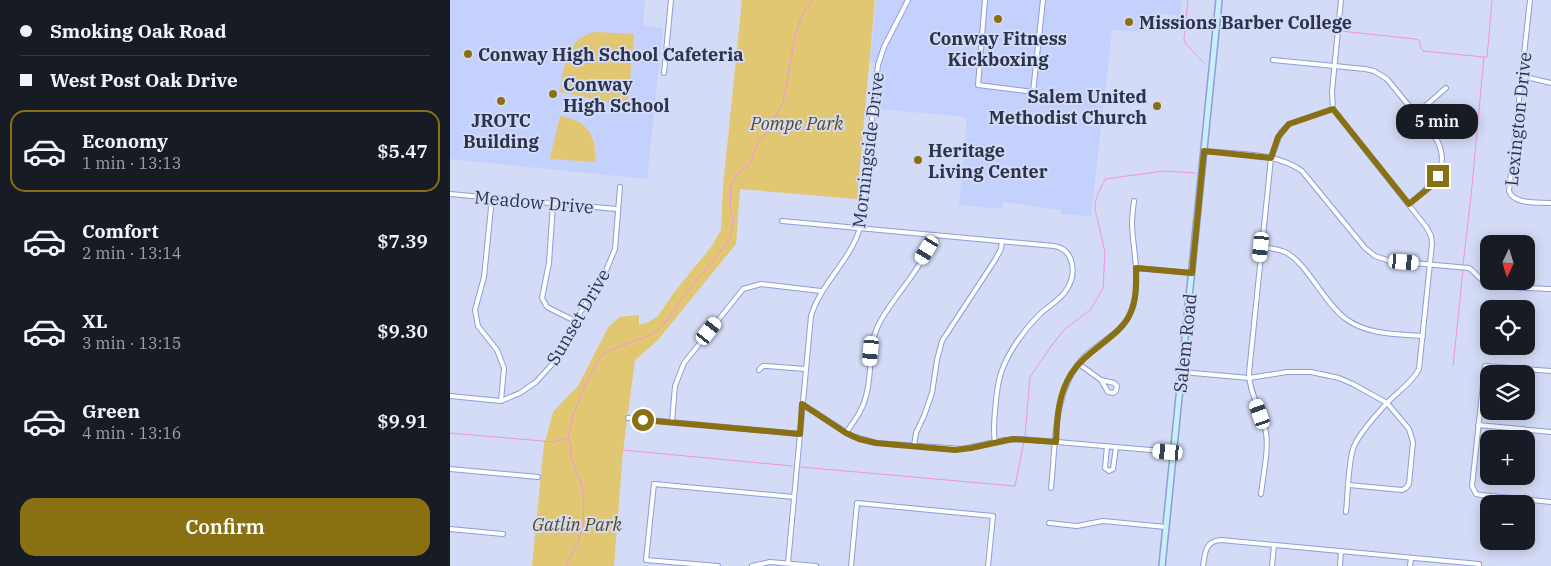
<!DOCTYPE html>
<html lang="en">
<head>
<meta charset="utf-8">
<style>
  body { margin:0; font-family:"IBM Plex Serif",serif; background:#20242c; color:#f1f3f6; height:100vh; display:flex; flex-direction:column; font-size:19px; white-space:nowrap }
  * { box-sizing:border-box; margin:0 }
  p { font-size:16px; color:#9ea1a6 }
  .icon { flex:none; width:28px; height:28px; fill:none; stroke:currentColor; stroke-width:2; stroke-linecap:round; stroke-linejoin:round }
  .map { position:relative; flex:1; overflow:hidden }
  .sheet { display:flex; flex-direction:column; background:#171b24; width:450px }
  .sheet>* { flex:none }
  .guide { display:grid; align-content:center; height:110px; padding:0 20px; background:#171b24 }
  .needle { width:32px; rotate:184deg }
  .fabs { position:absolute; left:1030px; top:235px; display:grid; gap:10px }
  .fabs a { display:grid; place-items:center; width:55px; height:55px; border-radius:10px; background:#171b24; box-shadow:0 2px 12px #0003; font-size:25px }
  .end { position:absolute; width:22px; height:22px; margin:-11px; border:6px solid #897012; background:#fff; box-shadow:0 0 0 2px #fff }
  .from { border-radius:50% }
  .bubble { position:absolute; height:35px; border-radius:15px; background:#171b24; box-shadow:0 2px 12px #0003; font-size:16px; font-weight:600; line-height:35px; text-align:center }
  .car { position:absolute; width:15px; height:30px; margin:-15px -8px; border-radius:6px; box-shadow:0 0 4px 1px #0007; background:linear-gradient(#fff 24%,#345 0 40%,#fff 0 76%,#345 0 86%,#fff 0) }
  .guide b { display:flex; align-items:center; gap:18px; height:48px; font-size:19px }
  .guide b+b { border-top:1px solid #363941 }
  .guide i { width:12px; height:12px; background:#f1f3f6 }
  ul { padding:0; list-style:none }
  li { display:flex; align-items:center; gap:15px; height:82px; margin:0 10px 8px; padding:0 10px; border:2px solid transparent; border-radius:15px }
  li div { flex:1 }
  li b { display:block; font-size:19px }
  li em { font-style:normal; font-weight:600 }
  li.selected { border-color:#897012 }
  li>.icon { width:45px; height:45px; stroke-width:1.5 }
  .button { display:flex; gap:10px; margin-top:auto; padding:10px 20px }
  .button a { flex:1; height:58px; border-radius:15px; background:#897012; color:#fff; font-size:20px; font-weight:600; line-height:58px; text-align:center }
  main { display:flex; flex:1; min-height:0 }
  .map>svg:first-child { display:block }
  .built { fill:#c5d1fd }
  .green { fill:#e1c772 }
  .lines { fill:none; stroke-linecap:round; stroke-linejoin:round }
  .stream { stroke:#f292e3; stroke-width:1 }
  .minor-casing { stroke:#8d9ddb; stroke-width:6 }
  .secondary-casing { stroke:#8d9ddb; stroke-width:8 }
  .minor { stroke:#fff; stroke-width:4 }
  .secondary { stroke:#c9f0f7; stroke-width:5 }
  .route { stroke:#897012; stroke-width:6 }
  .poi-dot { fill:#897012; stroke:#d4dbf6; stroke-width:2 }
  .labels { text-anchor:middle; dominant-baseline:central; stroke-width:4; stroke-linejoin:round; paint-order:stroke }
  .poi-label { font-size:18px; font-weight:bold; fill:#2c334c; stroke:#d4dbf6; text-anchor:start }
  .street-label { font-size:18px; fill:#2c334c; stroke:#d4dbf6 }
  .park-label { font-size:18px; font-style:italic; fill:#5b4c17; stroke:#d4dbf6 }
</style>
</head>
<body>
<main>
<section class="sheet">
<div class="guide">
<b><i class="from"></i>Smoking Oak Road</b>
<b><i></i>West Post Oak Drive</b>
</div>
<ul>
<li class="selected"><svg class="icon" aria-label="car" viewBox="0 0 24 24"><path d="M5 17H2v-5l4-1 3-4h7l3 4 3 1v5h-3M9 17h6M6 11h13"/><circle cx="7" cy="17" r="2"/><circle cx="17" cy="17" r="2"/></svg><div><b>Economy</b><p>1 min · 13:13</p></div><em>$5.47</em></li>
<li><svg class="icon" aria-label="car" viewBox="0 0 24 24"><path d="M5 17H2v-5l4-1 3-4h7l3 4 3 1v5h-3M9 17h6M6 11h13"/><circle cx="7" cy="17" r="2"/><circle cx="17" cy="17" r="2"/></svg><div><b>Comfort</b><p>2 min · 13:14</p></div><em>$7.39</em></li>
<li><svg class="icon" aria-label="car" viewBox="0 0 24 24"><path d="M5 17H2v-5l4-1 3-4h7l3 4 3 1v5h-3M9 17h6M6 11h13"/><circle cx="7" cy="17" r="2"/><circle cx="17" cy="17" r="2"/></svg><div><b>XL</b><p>3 min · 13:15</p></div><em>$9.30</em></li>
<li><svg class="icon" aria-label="car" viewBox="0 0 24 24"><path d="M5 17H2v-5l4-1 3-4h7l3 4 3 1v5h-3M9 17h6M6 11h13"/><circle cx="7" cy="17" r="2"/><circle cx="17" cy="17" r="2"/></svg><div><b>Green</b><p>4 min · 13:16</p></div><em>$9.91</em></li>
</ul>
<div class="button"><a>Confirm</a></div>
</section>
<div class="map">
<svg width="1101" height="566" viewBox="0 0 1101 566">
  <rect width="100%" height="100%" fill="#d4dbf6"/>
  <g class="built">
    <path d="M0 0H195L193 26 213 28 197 179 0 159Z"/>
    <path d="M426 0H732L730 16 710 14 700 16 697 21 696 32 662 30 641 216 611 214V210L553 202 552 209 509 205 517 117 426 109 432 65 420 61Z"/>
  </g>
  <g class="green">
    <path d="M292 0H425L407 199 290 189 286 244 207 341 185 360 173 451 164 566H82L94 443 97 435 103 412 128 386 159 326 170 317 189 315V325L199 322 208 316 225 291 262 246 271 230 273 187Z"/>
    <path d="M146 32 184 34 178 101 172 105 110 92C113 69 117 36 146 32Z"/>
    <path d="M110 116C137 120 147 135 145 162L100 159Z"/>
  </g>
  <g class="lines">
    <g class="stream">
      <path d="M738 0 734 40 736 44 754 63"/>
      <path d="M845 27 885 31"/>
      <path d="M891 31 965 39 969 40 971 48 973 51 1034 57"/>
      <path d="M1013 265 1021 196 1034 57H1037L1042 1"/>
      <path d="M1003 366 1013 270"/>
      <path d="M0 433 104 442 118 438"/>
      <path d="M575 436 580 377 602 345 614 330 641 309 653 288 655 252 645 209C645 197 650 190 655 179L714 171 745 173"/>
      <path d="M172 450 342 466"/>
      <path d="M350 467 565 486 574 441"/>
      <path d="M116 566 128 542 133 524 134 502 132 485 121 458V445L118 438 123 416 137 380 152 355 160 350 196 337 207 331 218 319 233 297 279 241 283 221 280 204 281 187 286 175 296 168 301 161 308 141 315 135 333 103 345 37 352 15 362 0"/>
    </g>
    <g class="minor-casing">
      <g id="minor">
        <path d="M535 0 528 85 583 92 593 0"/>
        <path d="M891 0 882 91 883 109 977 228 981 236 982 244 969 369C962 383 947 392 937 403 926 415 911 431 904 446 898 461 898 494 896 512"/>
        <path d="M1080 0 1059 191C1064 205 1088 202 1101 203"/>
        <path d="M823 60 915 69 924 71 937 79 987 140C1002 170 980 187 959 204"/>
        <path d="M214 73 221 0"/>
        <path d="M1072 76 1101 83"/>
        <path d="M966 114 996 88"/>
        <path d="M754 151C785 154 826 152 852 171L915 248 925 256 940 261 1019 268C1025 272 1028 278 1034 281 1049 288 1083 288 1101 289"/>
        <path d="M0 194 167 209"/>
        <path d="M42 198 34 277 25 310 28 326 47 350 54 368 51 401"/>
        <path d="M103 204 99 263 92 298 97 307 125 321"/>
        <path d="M332 221 604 246C624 249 627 273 617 289 611 300 598 306 589 315 574 330 558 352 551 373 547 385 546 399 545 411 544 422 543 432 545 442"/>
        <path d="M811 247C820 248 830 249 837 253 858 265 874 303 896 319 918 335 947 334 973 336"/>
        <path d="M686 268 742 273"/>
        <path d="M629 364 651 380 658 392 663 393 666 391 667 386 664 383 651 380"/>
        <path d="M309 370 313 366H317L355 369"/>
        <path d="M1101 371 1035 366 1022 486 1026 494 1031 495 1101 502"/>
        <path d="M732 372 799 378 837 372H861L889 378 903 384 937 403 959 429 963 442 959 484 956 488 952 490 899 485"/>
        <path d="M0 396 51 401 70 393 86 382 106 360 125 321 155 273 165 249 170 187"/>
        <path d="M352 404 402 436 426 443 512 449 554 440 572 439 724 452"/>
        <path d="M178 418 349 434"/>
        <path d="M222 422 225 386 234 363 293 289 311 284 371 291"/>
        <path d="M1028 425 1101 432"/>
        <path d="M396 433C404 421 413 410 416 396 423 372 417 347 429 324 442 297 478 264 481 235"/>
        <path d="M464 446 466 433 474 416 482 393 487 360 492 341 545 260 551 249 552 241"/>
        <path d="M657 446 655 468 659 471 663 469 666 447"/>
        <path d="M0 469 88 477"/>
        <path d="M601 488C606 444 602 393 633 358 649 341 673 334 681 311 692 283 683 252 682 224 682 216 683 209 684 201"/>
        <path d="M811 494C813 475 820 446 815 428 811 410 799 392 799 373L821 158 831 132 839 124 883 109"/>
        <path d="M599 523 627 526 653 521 716 527"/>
        <path d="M0 529 53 534"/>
        <path d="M338 563 361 316C371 283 400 261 410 228L428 65 434 47 458 0"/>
        <path d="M268 566 196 560 204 484 344 497"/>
        <path d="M302 566 320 562 366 566"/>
        <path d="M401 566 407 503 543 516 538 566"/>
        <path d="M753 566C755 553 755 541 771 540L1029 564V566"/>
        <path d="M822 566 824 545"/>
        <path d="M890 566 891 551"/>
        <path d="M960 566 961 558"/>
      </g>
    </g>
    <g class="secondary-casing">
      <path id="secondary" d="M712 566 769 0"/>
    </g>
    <use href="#minor" class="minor"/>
    <use href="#secondary" class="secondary"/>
  </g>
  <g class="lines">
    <path class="route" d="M193 420 350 434 352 404 396 433 409 439 426 443 505 450 521 448 563 439 606 442C607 418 608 395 621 374 637 349 670 337 680 314 687 300 686 283 686 268L742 273 754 151 821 158 828 137 839 124 883 109 959 204 980 187 988 176"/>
  </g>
  <g class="poi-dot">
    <circle cx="548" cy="19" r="5"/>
    <circle cx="679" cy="22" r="5"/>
    <circle cx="18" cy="54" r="5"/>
    <circle cx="103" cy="94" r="5"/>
    <circle cx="51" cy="101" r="5"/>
    <circle cx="707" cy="106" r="5"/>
    <circle cx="468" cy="160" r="5"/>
  </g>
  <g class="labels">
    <g class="poi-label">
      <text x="689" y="22">Missions Barber College</text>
      <text x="548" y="38" text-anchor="middle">Conway Fitness<tspan x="548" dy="21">Kickboxing</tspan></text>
      <text x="28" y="54">Conway High School Cafeteria</text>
      <text x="113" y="84">Conway<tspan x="113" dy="21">High School</tspan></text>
      <text x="697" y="96" text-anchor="end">Salem United<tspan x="697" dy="21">Methodist Church</tspan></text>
      <text x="51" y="120" text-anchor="middle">JROTC<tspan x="51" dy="21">Building</tspan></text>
      <text x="478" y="150">Heritage<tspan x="478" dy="21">Living Center</tspan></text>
    </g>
    <g class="street-label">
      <text transform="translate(1068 119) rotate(-84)">Lexington Drive</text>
      <text transform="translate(418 150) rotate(-83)">Morningside Drive</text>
      <text transform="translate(84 202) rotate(5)">Meadow Drive</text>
      <text transform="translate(128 317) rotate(-60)">Sunset Drive</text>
      <text transform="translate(735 343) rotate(-84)">Salem Road</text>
    </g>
    <g class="park-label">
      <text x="347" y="123">Pompe Park</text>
      <text x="127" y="524">Gatlin Park</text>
    </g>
  </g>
</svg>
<div class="fabs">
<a><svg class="needle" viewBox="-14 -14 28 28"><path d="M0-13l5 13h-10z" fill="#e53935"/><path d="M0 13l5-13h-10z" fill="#9ea1a6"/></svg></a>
<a><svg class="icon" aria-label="locate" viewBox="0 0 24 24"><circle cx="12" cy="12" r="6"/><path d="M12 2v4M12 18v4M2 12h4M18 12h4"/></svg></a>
<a><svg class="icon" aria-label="layers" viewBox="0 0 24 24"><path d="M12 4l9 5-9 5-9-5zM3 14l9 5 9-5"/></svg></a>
<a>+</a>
<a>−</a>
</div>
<i class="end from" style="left:193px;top:420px"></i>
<i class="end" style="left:988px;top:176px"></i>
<div class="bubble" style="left:946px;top:104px;width:82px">5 min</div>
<i class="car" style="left:811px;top:247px;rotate:186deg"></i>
<i class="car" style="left:477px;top:250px;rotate:211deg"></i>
<i class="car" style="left:954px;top:262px;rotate:95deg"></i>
<i class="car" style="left:259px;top:331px;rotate:38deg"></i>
<i class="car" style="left:421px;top:351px;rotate:185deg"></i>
<i class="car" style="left:810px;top:414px;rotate:341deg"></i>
<i class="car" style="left:718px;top:452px;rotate:275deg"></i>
</div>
</main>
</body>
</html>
